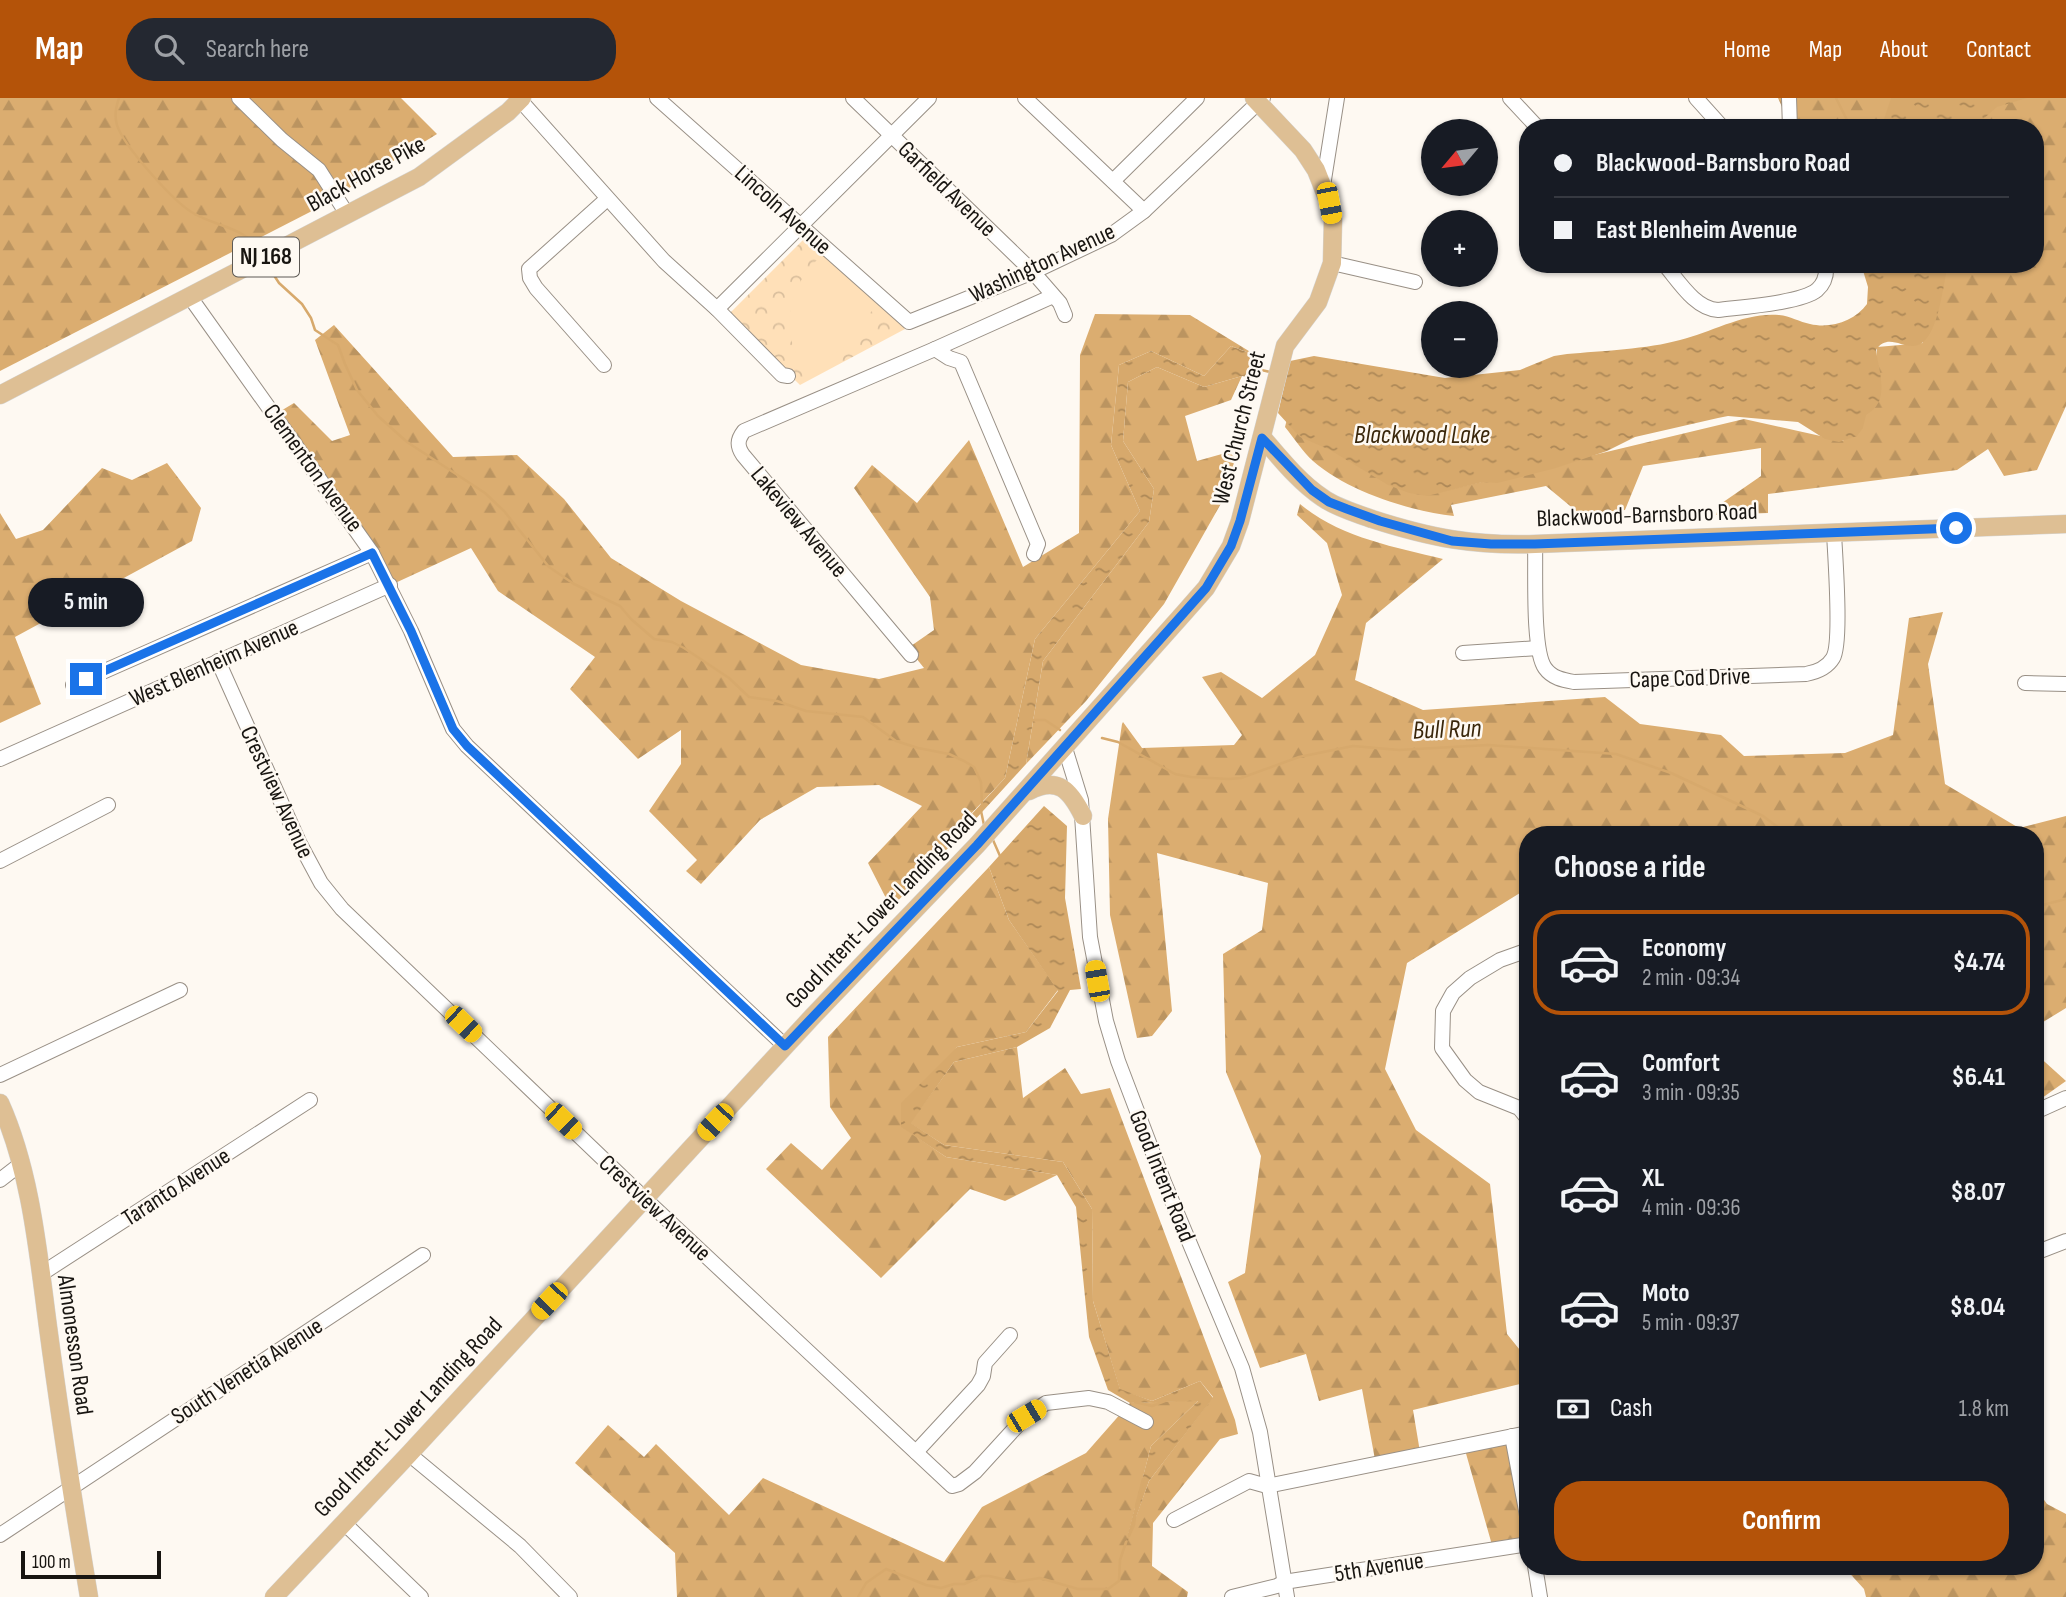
<!DOCTYPE html>
<html lang="en">
<head>
<meta charset="utf-8">
<style>
  body { margin:0; font-family:"Sofia Sans Condensed",sans-serif; background:#242831; color:#f1f3f6; height:100vh; display:flex; flex-direction:column; font-size:26px; white-space:nowrap }
  * { box-sizing:border-box; margin:0 }
  p { font-size:23px; color:#9ea1a6 }
  .icon { flex:none; width:38px; height:38px; fill:none; stroke:currentColor; stroke-width:2; stroke-linecap:round; stroke-linejoin:round }
  .map { position:relative; flex:1; overflow:hidden }
  .drawer { position:absolute; left:1519px; top:728px; width:525px; height:749px; display:flex; flex-direction:column; background:#171b24; border-radius:28px; box-shadow:0 2px 5px #0004 }
  .drawer>* { flex:none }
  .hud { position:absolute; left:1519px; top:21px; width:525px; height:154px; border-radius:28px; box-shadow:0 2px 5px #0004; display:grid; align-content:center; height:154px; padding:0 35px; background:#171b24 }
  .needle { width:46px; rotate:241deg }
  .fabs { position:absolute; left:1421px; top:21px; display:grid; gap:14px }
  .fabs a { display:grid; place-items:center; width:77px; height:77px; border-radius:50%; background:#171b24; box-shadow:0 2px 5px #0004; font-size:35px }
  .scale { position:absolute; left:21px; bottom:18px; width:140px; box-sizing:border-box; padding-left:7px; border:4px solid #181511; border-top:0; font-size:19px; line-height:24px; white-space:nowrap; color:#181511; -webkit-text-stroke:5px #fef9f2; paint-order:stroke }
  .end { position:absolute; width:32px; height:32px; margin:-16px; border:9px solid #1a73e8; background:#fff; box-shadow:0 0 0 4px #fff }
  .from { border-radius:50% }
  .bubble { position:absolute; height:49px; border-radius:24px; background:#171b24; box-shadow:0 2px 5px #0004; font-size:23px; font-weight:700; line-height:49px; text-align:center }
  .car { position:absolute; width:21px; height:42px; margin:-21px -10px; border-radius:9px; box-shadow:0 0 5px 2px #0007; background:linear-gradient(#f5c518 24%,#345 0 40%,#f5c518 0 76%,#345 0 86%,#f5c518 0) }
  .hud b { display:flex; align-items:center; gap:24px; height:66px; font-size:26px }
  .hud b+b { border-top:2px solid #363941 }
  .hud i { width:18px; height:18px; background:#f1f3f6 }
  ul { padding:0; list-style:none }
  li { display:flex; align-items:center; gap:21px; height:105px; margin:0 14px 10px; padding:0 21px; border:4px solid transparent; border-radius:28px }
  li div { flex:1 }
  li b { display:block; font-size:26px }
  li em { font-style:normal; font-weight:700 }
  li.active { border-color:#b45309 }
  li>.icon { width:63px; height:63px; stroke-width:1.5 }
  h2 { padding:0 35px; font-size:32px; line-height:84px }
  .pay { display:flex; align-items:center; gap:18px; height:77px; padding:0 35px; font-size:26px }
  .pay p { margin-inline-start:auto }
  .action { display:flex; gap:14px; margin-top:auto; padding:14px 35px }
  .action a { flex:1; height:80px; border-radius:28px; background:#b45309; color:#fff; font-size:28px; font-weight:700; line-height:80px; text-align:center }
  header { display:flex; align-items:center; gap:42px; box-sizing:border-box; height:98px; padding:0 35px; background:#b45309; color:#fff }
  header strong { font-size:33px }
  nav { display:flex; gap:38px; margin-inline-start:auto; font-size:24px }
  .search { width:490px; height:63px; background:#242831; display:flex; align-items:center; gap:18px; box-sizing:border-box; padding:0 24px; border-radius:28px; color:#9ea1a6; font-size:26px }
  .map>svg:first-child { display:block }
  .forest { fill:url(#forest-firs) }
  .park { fill:url(#park-crowns) }
  .pitch { fill:#ffe0b8 }
  .water { fill:url(#water-ripples) }
  .lines { fill:none; stroke-linecap:round; stroke-linejoin:round }
  .stream { stroke:#d7a96c; stroke-width:2.5 }
  .minor-casing { stroke:#999086; stroke-width:16 }
  .major-casing { stroke:#d5d5d4; stroke-width:19 }
  .minor { stroke:#fff; stroke-width:14 }
  .major { stroke:#debf94; stroke-width:18 }
  .route { stroke:#1a73e8; stroke-width:9 }
  .labels { text-anchor:middle; dominant-baseline:central; stroke-width:5; stroke-linejoin:round; paint-order:stroke }
  .shield { fill:#fef9f2; stroke:#5d5954; stroke-width:2 }
  .shield-label { font-size:23px; font-weight:bold; fill:#181511 }
  .street-label { font-size:24px; fill:#181511; stroke:#fef9f2 }
  .water-label { font-size:26px; font-style:italic; fill:#3a270b; stroke:#fef9f2 }
</style>
</head>
<body>
<header>
<strong>Map</strong>
<div class="search"><svg class="icon" aria-label="search" viewBox="0 0 24 24"><circle cx="10" cy="10" r="6"/><path d="M15 15l6 6"/></svg>Search here</div>
<nav><a>Home</a><a>Map</a><a>About</a><a>Contact</a></nav>
</header>
<div class="map">
<svg width="2066" height="1499" viewBox="0 0 2066 1499">
  <defs>
    <pattern id="forest-firs" width="22" height="20" patternUnits="userSpaceOnUse" patternTransform="scale(1.75)"><rect width="22" height="20" fill="#dbad70"/><path d="M5 1l3.5 6h-7zM16 11l3.5 6h-7z" fill="#bb9460"/></pattern>
    <pattern id="park-crowns" width="20" height="18" patternUnits="userSpaceOnUse" patternTransform="scale(1.75)"><rect width="20" height="18" fill="#ffe0b8"/><path d="M2 6a3 3 0 1 1 6 0M12 15a3 3 0 1 1 6 0" fill="none" stroke="#dabf9d"/></pattern>
    <pattern id="water-ripples" width="26" height="14" patternUnits="userSpaceOnUse" patternTransform="scale(1.75)"><rect width="26" height="14" fill="#d7a96c"/><path d="M2 4q2-2 4 0t4 0M15 11q2-2 4 0t4 0" fill="none" stroke="#ad8857"/></pattern>
  </defs>
  <rect width="100%" height="100%" fill="#fef9f2"/>
  <g class="forest">
    <path d="M0 0H401L437 36 310 114 0 273Z"/>
    <path d="M1778 0H2066V308L2037 372 2004 378 1988 351 1957 372 1768 396V415L1716 417 1719 407 1761 378V350L1643 368 1625 412 1581 417 1546 388 1451 407 1454 418C1409 413 1347 393 1313 363 1303 354 1294 340 1285 329L1287 321 1427 397 1744 321 1843 343 1875 288 1877 249 1923 245 1886 166H2035V30H1788L1787 20Z"/>
    <path d="M1095 216 1190 217 1257 258 1231 248 1204 278 1151 253 1119 267 1111 347 1140 413 1035 541 1005 680 969 718 972 725 891 810 868 765 922 708 879 687 817 689 760 722 701 786 686 773 697 762 649 713 681 666V632L638 661 570 591 595 559 498 493 471 450 393 486 274 317 294 305 332 343 350 337 315 242 334 227 453 359 517 357 564 401 611 460 681 503 801 567 879 581 924 570 908 550 934 532 930 499 854 390 872 367 917 405 969 342 1023 469 1079 435 1080 257Z"/>
    <path d="M1157 269 1204 289 1242 278 1231 302 1185 318 1197 363 1229 354 1235 360 1227 395 1164 506 1086 603 1026 666 1043 563 1149 424 1154 391 1123 343 1128 284Z"/>
    <path d="M167 365 201 410 192 443 15 539 41 606 0 625V415L16 441 43 432 102 370 132 382Z"/>
    <path d="M1300 406C1339 439 1394 449 1443 461L1366 525 1355 582 1423 612 1605 599 1640 626 1721 637 1744 658 1845 655 1893 637 1909 520 1943 514 1928 566 1945 686 2019 730 2066 718V910L2035 929V737H1528V790L1407 865 1385 971 1416 1032 1490 1086 1507 1236 1528 1262V1316L1520 1286 1413 1312 1421 1360 1376 1367 1362 1291 1319 1303 1306 1256 1260 1270 1228 1184 1245 1175 1261 1058 1226 974 1223 856 1262 832 1268 785 1157 755 1172 913 1152 938 1137 940 1110 817 1108 721 1122 626 1123 624 1142 650 1234 647 1242 637 1202 579 1221 574 1262 600 1315 557 1342 497 1327 445 1297 417Z"/>
    <path d="M989 769 1009 822 1058 892 1026 934 957 949 901 1028 946 1059 1057 1077 1005 1103 970 1091 881 1180 766 1071 791 1045 822 1072 851 1040 830 1009 828 939Z"/>
    <path d="M1017 949 1023 1000 1065 970 1081 996 1110 990 1235 1322 1238 1336 1220 1341 1153 1425 1152 1468 1188 1494 1187 1499H677L675 1455 575 1365 608 1327 644 1359 656 1346 729 1417 763 1380 944 1464 982 1409 1086 1355 1130 1305 1199 1302 1151 1348 1125 1449 1149 1383 1213 1299 1200 1283 1152 1303 1120 1292 1093 1203 1092 1111 1063 1064 944 1047 910 1025 954 964Z"/>
    <path d="M2035 955 2066 983 2035 1005Z"/>
    <path d="M1528 1339V1395L1520 1397 1528 1448 1494 1454 1465 1352Z"/>
    <path d="M2035 1389 2047 1406 2066 1416V1499H1866L1864 1491 1843 1468H2035Z"/>
  </g>
  <path class="park" d="M806 139 903 226 905 231 800 287 728 217Z"/>
  <path class="pitch" d="M825 155 873 212 870 215 872 218 870 233 808 273C775 237 789 183 825 155Z"/>
  <g class="water">
    <path d="M1891 0H2027L1997 9 1973 30H1881Z"/>
    <path d="M1861 166H1947V171C1943 190 1938 234 1922 245 1907 256 1889 232 1876 252 1879 274 1891 304 1866 317L1863 330 1857 338 1839 344 1825 341 1798 324 1728 318 1718 320 1635 339 1607 353 1556 370 1497 385 1483 384 1427 398 1409 395 1388 387 1330 352 1300 339 1278 315 1290 263 1314 258 1445 280 1520 272 1554 258 1567 256C1601 253 1648 251 1680 242 1712 234 1745 214 1779 217 1790 218 1800 224 1810 226 1831 231 1855 223 1867 206L1868 189Z"/>
    <path d="M1231 248 1257 258 1252 280 1242 278 1204 289 1157 269 1128 284 1123 343 1154 391 1149 424 1043 563 1026 666 972 725 969 719 1005 680 1035 541 1140 413 1111 347 1119 267 1151 253 1204 278Z"/>
    <path d="M1044 708 1067 728 1065 800 1081 891 1070 892 1050 930 1017 949 954 964 911 1025 944 1047 1063 1064 1092 1111 1093 1203 1120 1291 1152 1303 1200 1283 1213 1300 1149 1383 1121 1462 1151 1348 1198 1303 1130 1305 1108 1292 1089 1239 1076 1109 1057 1077 946 1059 901 1029V1005L957 949 1026 934 1058 893 1009 822 989 769Z"/>
  </g>
  <g class="lines">
    <g class="stream">
      <path d="M119 0C116 9 114 17 117 27 123 47 175 106 195 116 215 128 247 130 260 153"/>
      <path d="M1836 0 1851 30"/>
      <path d="M266 165 279 185 302 206 311 220 315 232 338 247 345 266 357 292 378 318 407 344 485 395 504 413 549 469 574 486 620 508 631 521 654 541 672 544 684 550 729 580 749 599 777 603 806 613 863 619 896 643 918 650 949 656 964 663 974 669 981 684 982 707"/>
      <path d="M1253 270 1270 274"/>
      <path d="M1033 622H1045L1060 632"/>
      <path d="M1102 640 1118 644 1175 676 1191 679 1229 681 1241 680 1299 659 1353 648 1399 652 1488 647 1616 656 1671 675 1763 718 1788 737"/>
      <path d="M981 713 984 727"/>
      <path d="M993 742 1000 758"/>
      <path d="M2035 809 2066 801"/>
      <path d="M1135 1304 1152 1308 1165 1303"/>
      <path d="M1136 1408 1143 1381"/>
      <path d="M1129 1438 1134 1427 1135 1418"/>
      <path d="M858 1499 866 1485 886 1471 926 1487 941 1490 954 1486H964L982 1478H989L1015 1484 1040 1480 1078 1491H1108L1119 1483 1120 1462 1126 1444"/>
    </g>
    <g class="minor-casing">
      <g id="minor">
        <path d="M239 0 282 42 319 72 347 116"/>
        <path d="M657 0 909 224 1033 174 1111 137 1144 113 1263 0"/>
        <path d="M853 0 1033 174 1060 205 1065 217"/>
        <path d="M1025 0 1144 113"/>
        <path d="M1510 0 1538 30"/>
        <path d="M1696 0 1723 30"/>
        <path d="M1789 0 1790 30"/>
        <path d="M520 2 664 163 717 211 782 277 788 278"/>
        <path d="M1113 83 1197 0"/>
        <path d="M1323 88 1337 0"/>
        <path d="M1332 165 1415 184"/>
        <path d="M1664 166C1678 182 1695 211 1718 212 1741 209 1801 205 1817 192 1825 185 1827 176 1826 166"/>
        <path d="M190 199 372 455 411 533 453 631 467 648 785 948"/>
        <path d="M717 211 929 0"/>
        <path d="M935 251 1053 198"/>
        <path d="M604 267 536 190 530 180 529 171 607 101"/>
        <path d="M1535 446C1536 472 1532 552 1545 570 1552 580 1563 582 1574 584L1806 576C1817 574 1827 570 1833 560 1842 545 1835 457 1834 435"/>
        <path d="M1463 555 1538 550"/>
        <path d="M911 557 743 357C737 348 737 342 744 333L935 251 949 260 961 264 1035 439 1038 446 1034 456"/>
        <path d="M218 563 299 744 321 785 342 811 644 1100 952 1388 959 1386 975 1374 1026 1318 1046 1305 1089 1300 1108 1304 1146 1324"/>
        <path d="M2025 585 2066 586"/>
        <path d="M73 587 372 455"/>
        <path d="M1065 650 1081 702 1090 839 1106 923 1118 963 1164 1084 1242 1270 1260 1334 1287 1499"/>
        <path d="M0 661 390 487"/>
        <path d="M0 763 108 707"/>
        <path d="M1528 852 1500 862 1470 880 1453 895 1443 913 1442 950 1465 982 1479 994 1519 1010 1528 1021"/>
        <path d="M0 977 180 892"/>
        <path d="M2035 1014 2066 1000"/>
        <path d="M0 1082 22 1065"/>
        <path d="M2035 1155 2066 1143"/>
        <path d="M41 1176 310 1002"/>
        <path d="M1512 1338 1528 1423"/>
        <path d="M916 1354 978 1287 983 1278 985 1265 1010 1237"/>
        <path d="M409 1356 520 1448 570 1499"/>
        <path d="M1174 1422 1249 1383 1267 1388 1528 1335"/>
        <path d="M344 1425 421 1499"/>
        <path d="M0 1437 423 1157"/>
        <path d="M1535 1468 1540 1499"/>
        <path d="M1232 1499 1277 1488 1284 1484 1528 1446"/>
      </g>
    </g>
    <g class="major-casing">
      <g id="major">
        <path d="M0 297 419 79 508 14 522 0"/>
        <path d="M1262 339C1280 360 1299 384 1323 400 1337 410 1356 415 1372 421 1431 440 1474 448 1535 446L2066 426"/>
        <path d="M1029 693C1058 678 1070 692 1083 718"/>
        <path d="M0 1005C31 1074 38 1154 48 1229 60 1319 74 1409 89 1499"/>
        <path d="M274 1499 409 1356 813 918 977 747 1184 515 1206 490 1231 448 1240 423 1285 248 1318 204 1332 165 1333 122 1329 105 1316 72 1303 52 1254 0"/>
      </g>
    </g>
    <use href="#minor" class="minor"/>
    <use href="#major" class="major"/>
  </g>
  <g class="lines">
    <path class="route" d="M86 581 372 455 411 533 453 631 467 648 785 948 977 747 1206 490 1231 448 1240 423 1262 340 1312 392 1329 404 1347 411 1380 423 1452 443 1491 446H1535L1956 430"/>
  </g>
  <g class="labels">
    <rect class="shield" x="233" y="139.5" width="66" height="39" rx="5"/>
    <g class="shield-label">
      <text x="266" y="159">NJ 168</text>
    </g>
    <g class="street-label">
      <text transform="translate(366 76) rotate(-29)">Black Horse Pike</text>
      <text transform="translate(947 91) rotate(44)">Garfield Avenue</text>
      <text transform="translate(783 112) rotate(42)">Lincoln Avenue</text>
      <text transform="translate(1042 165) rotate(-25)">Washington Avenue</text>
      <text transform="translate(1239 330) rotate(-76)">West Church Street</text>
      <text transform="translate(313 370) rotate(54)">Clementon Avenue</text>
      <text transform="translate(1647 417) rotate(-2)">Blackwood-Barnsboro Road</text>
      <text transform="translate(799 424) rotate(50)">Lakeview Avenue</text>
      <text transform="translate(214 565) rotate(-24)">West Blenheim Avenue</text>
      <text transform="translate(1690 580) rotate(-2)">Cape Cod Drive</text>
      <text transform="translate(277 694) rotate(65)">Crestview Avenue</text>
      <text transform="translate(881 812) rotate(-46)">Good Intent-Lower Landing Road</text>
      <text transform="translate(1162 1078) rotate(68)">Good Intent Road</text>
      <text transform="translate(176 1089) rotate(-33)">Taranto Avenue</text>
      <text transform="translate(655 1110) rotate(43)">Crestview Avenue</text>
      <text transform="translate(75 1247) rotate(82)">Almonesson Road</text>
      <text transform="translate(247 1273) rotate(-33)">South Venetia Avenue</text>
      <text transform="translate(408 1319) rotate(-47)">Good Intent-Lower Landing Road</text>
      <text transform="translate(1379 1469) rotate(-9)">5th Avenue</text>
    </g>
    <g class="water-label">
      <text x="1422" y="337">Blackwood Lake</text>
      <text transform="translate(1447 632) rotate(-2)">Bull Run</text>
    </g>
  </g>
</svg>
<div class="fabs">
<a><svg class="needle" viewBox="-14 -14 28 28"><path d="M0-13l5 13h-10z" fill="#e53935"/><path d="M0 13l5-13h-10z" fill="#9ea1a6"/></svg></a>
<a>+</a>
<a>−</a>
</div>
<div class="scale">100 m</div>
<i class="end from" style="left:1956px;top:430px"></i>
<i class="end" style="left:86px;top:581px"></i>
<div class="bubble" style="left:28px;top:480px;width:116px">5 min</div>
<i class="car" style="left:1329px;top:105px;rotate:169deg"></i>
<i class="car" style="left:1097px;top:883px;rotate:350deg"></i>
<i class="car" style="left:463px;top:926px;rotate:134deg"></i>
<i class="car" style="left:563px;top:1023px;rotate:134deg"></i>
<i class="car" style="left:715px;top:1024px;rotate:223deg"></i>
<i class="car" style="left:549px;top:1203px;rotate:223deg"></i>
<i class="car" style="left:1026px;top:1318px;rotate:59deg"></i>
<div class="hud">
<b><i class="from"></i>Blackwood-Barnsboro Road</b>
<b><i></i>East Blenheim Avenue</b>
</div>
<section class="drawer">
<h2>Choose a ride</h2>
<ul>
<li class="active"><svg class="icon" aria-label="car" viewBox="0 0 24 24"><path d="M5 17H2v-5l4-1 3-4h7l3 4 3 1v5h-3M9 17h6M6 11h13"/><circle cx="7" cy="17" r="2"/><circle cx="17" cy="17" r="2"/></svg><div><b>Economy</b><p>2 min · 09:34</p></div><em>$4.74</em></li>
<li><svg class="icon" aria-label="car" viewBox="0 0 24 24"><path d="M5 17H2v-5l4-1 3-4h7l3 4 3 1v5h-3M9 17h6M6 11h13"/><circle cx="7" cy="17" r="2"/><circle cx="17" cy="17" r="2"/></svg><div><b>Comfort</b><p>3 min · 09:35</p></div><em>$6.41</em></li>
<li><svg class="icon" aria-label="car" viewBox="0 0 24 24"><path d="M5 17H2v-5l4-1 3-4h7l3 4 3 1v5h-3M9 17h6M6 11h13"/><circle cx="7" cy="17" r="2"/><circle cx="17" cy="17" r="2"/></svg><div><b>XL</b><p>4 min · 09:36</p></div><em>$8.07</em></li>
<li><svg class="icon" aria-label="car" viewBox="0 0 24 24"><path d="M5 17H2v-5l4-1 3-4h7l3 4 3 1v5h-3M9 17h6M6 11h13"/><circle cx="7" cy="17" r="2"/><circle cx="17" cy="17" r="2"/></svg><div><b>Moto</b><p>5 min · 09:37</p></div><em>$8.04</em></li>
</ul>
<div class="pay"><svg class="icon" aria-label="cash" viewBox="0 0 24 24"><path d="M3 7h18v10H3z"/><circle cx="12" cy="12" r="2"/></svg>Cash<p>1.8 km</p></div>
<div class="action"><a>Confirm</a></div>
</section>
</div>
</body>
</html>
